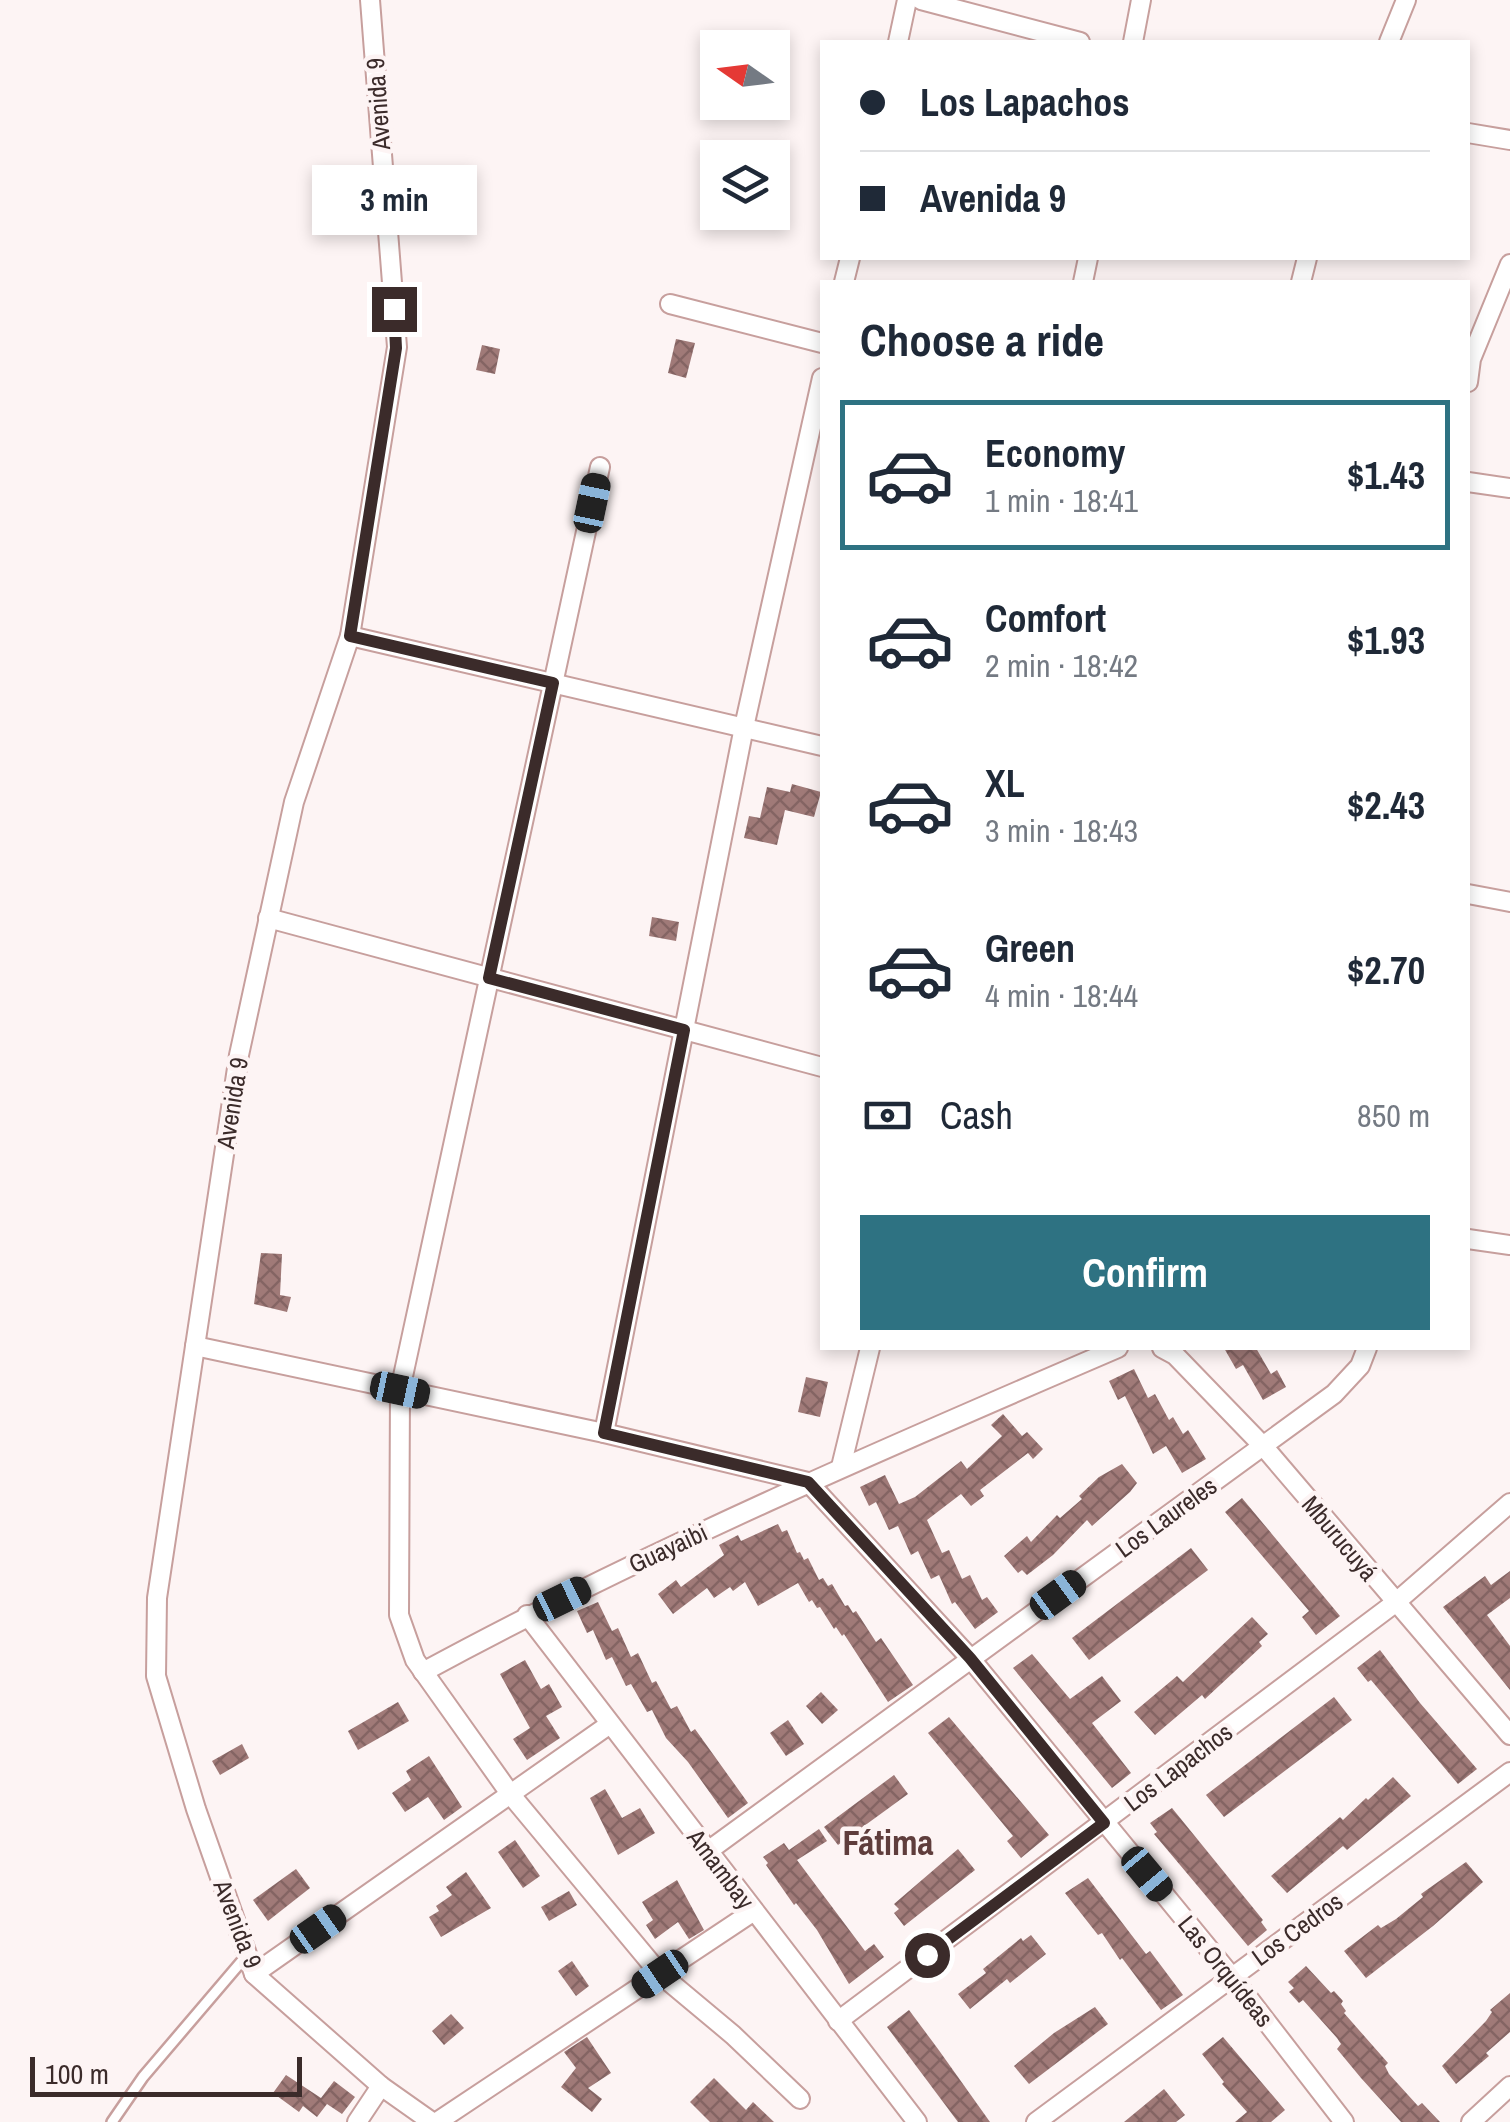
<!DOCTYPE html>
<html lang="en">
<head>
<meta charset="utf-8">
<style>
  body { margin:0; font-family:"Archivo Narrow",sans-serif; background:#f6f6f7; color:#1f2937; height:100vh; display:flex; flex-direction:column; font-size:38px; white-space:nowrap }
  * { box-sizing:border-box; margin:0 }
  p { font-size:32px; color:#747a83 }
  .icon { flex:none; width:55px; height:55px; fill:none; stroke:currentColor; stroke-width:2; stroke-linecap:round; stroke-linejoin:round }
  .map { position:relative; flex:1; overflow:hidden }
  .details { position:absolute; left:820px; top:280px; width:650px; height:1070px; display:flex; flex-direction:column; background:#fff; border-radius:0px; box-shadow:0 5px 15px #0003 }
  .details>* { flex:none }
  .top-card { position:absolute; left:820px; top:40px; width:650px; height:220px; border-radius:0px; box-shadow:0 5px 15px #0003; display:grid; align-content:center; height:220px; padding:0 40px; background:#fff }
  .needle { width:65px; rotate:284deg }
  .tools { position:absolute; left:700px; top:30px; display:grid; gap:20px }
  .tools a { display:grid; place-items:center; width:90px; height:90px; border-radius:0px; background:#fff; box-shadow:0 5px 15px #0003; font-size:50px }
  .scale { position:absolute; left:30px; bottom:25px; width:272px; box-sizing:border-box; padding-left:10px; border:5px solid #3b2b2a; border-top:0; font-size:28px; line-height:35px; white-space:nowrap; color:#3b2b2a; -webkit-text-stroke:8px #fdf4f4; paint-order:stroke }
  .end { position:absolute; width:45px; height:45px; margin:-22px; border:12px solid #3b2b2a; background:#fff; box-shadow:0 0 0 5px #fff }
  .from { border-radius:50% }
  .bubble { position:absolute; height:70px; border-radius:0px; background:#fff; box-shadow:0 5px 15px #0003; font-size:32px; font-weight:800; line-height:70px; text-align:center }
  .car { position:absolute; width:30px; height:60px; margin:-30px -15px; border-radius:12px; box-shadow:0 0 8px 2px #0007; background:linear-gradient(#222 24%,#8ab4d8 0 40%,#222 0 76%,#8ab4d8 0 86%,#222 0) }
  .top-card b { display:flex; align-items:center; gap:35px; height:95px; font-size:38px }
  .top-card b+b { border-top:2px solid #e0e1e3 }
  .top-card i { width:25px; height:25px; background:#1f2937 }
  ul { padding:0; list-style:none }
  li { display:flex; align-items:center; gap:30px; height:150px; margin:0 20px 15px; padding:0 20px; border:5px solid transparent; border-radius:0px }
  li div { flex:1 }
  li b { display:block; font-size:38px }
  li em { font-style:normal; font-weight:800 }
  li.active { border-color:#2e7282 }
  li>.icon { width:90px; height:90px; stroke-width:1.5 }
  h2 { padding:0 40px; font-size:45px; line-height:120px }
  .pay { display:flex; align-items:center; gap:25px; height:110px; padding:0 40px; font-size:38px }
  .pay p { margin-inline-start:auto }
  .primary-button { display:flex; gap:20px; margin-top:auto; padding:20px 40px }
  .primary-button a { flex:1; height:115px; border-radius:0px; background:#2e7282; color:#fff; font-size:40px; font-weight:800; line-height:115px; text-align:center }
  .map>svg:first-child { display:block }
  .building { fill:url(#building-cross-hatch) }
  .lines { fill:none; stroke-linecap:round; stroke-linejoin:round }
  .lane-casing { stroke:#c79f9d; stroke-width:14 }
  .street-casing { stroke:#c79f9d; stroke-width:22 }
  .lane { stroke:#fff; stroke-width:9 }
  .street { stroke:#fff; stroke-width:18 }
  .route { stroke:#3b2b2a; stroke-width:12 }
  .labels { text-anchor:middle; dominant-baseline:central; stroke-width:9; stroke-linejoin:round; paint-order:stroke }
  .street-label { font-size:25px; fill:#3b2b2a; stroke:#fdf4f4 }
  .district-label { font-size:35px; font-weight:bold; fill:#5f3d3c; stroke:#fdf4f4 }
</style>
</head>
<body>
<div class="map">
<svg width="1510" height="2122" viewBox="0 0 1510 2122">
  <defs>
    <pattern id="building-cross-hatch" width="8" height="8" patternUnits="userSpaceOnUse" patternTransform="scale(2.5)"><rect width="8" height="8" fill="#a07a78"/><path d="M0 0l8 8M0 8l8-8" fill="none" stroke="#846463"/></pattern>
  </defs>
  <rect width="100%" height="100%" fill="#fdf4f4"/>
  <g class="building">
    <path d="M676 339 695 343 686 378 668 373Z"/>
    <path d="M482 345 500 349 495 374 476 370Z"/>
    <path d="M792 784 821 792 814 817 785 810 777 845 744 838 749 816 760 818 767 787 790 792Z"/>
    <path d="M652 917 679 922 676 941 649 936Z"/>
    <path d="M261 1253 282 1254 280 1295 291 1297 287 1312 254 1304Z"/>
    <path d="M1224 1348H1256L1271 1374 1277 1370 1286 1387 1263 1400 1243 1365 1236 1369Z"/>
    <path d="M1134 1369 1148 1398 1155 1394 1169 1420 1173 1417 1183 1434 1188 1430 1206 1459 1182 1473 1166 1446 1153 1454 1125 1396 1118 1400 1109 1381Z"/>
    <path d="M806 1377 828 1382 820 1417 798 1412Z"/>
    <path d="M1003 1414 1022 1436 1027 1432 1043 1449 1033 1459 1028 1453 980 1490 984 1496 971 1506 961 1494 927 1520 942 1553 949 1550 962 1579 970 1575 982 1600 987 1597 998 1612 975 1629 955 1602 952 1604 939 1575 931 1579 918 1551 911 1555 898 1526 889 1530 876 1502 869 1506 860 1487 885 1475 899 1504 915 1497 961 1461 967 1469 1002 1436 991 1425Z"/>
    <path d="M1122 1464 1137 1483 1130 1492 1092 1526 1087 1520 1053 1555 1027 1575 1022 1570 1018 1573 1004 1556 1027 1536 1031 1542 1057 1515 1060 1518 1082 1499 1079 1496 1099 1477Z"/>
    <path d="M1242 1498 1340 1616 1316 1635 1302 1617 1309 1611 1225 1512Z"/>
    <path d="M778 1524 782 1532 787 1530 797 1553 800 1552 804 1560 808 1558 819 1580 823 1578 828 1586 832 1584 845 1606 848 1605 853 1613 856 1611 876 1642 881 1638 913 1685 888 1702 844 1634 842 1636 836 1627 834 1629 820 1607 817 1608 812 1600 809 1602 798 1583 758 1606 745 1582 733 1591 730 1587 714 1598 707 1588 673 1614 658 1594 676 1580 681 1587 724 1555 719 1545 738 1535 741 1541Z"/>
    <path d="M1191 1548 1208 1570 1089 1660 1072 1638Z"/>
    <path d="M1510 1571V1598L1487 1615 1510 1646V1690L1443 1607 1485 1576 1491 1585Z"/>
    <path d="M598 1602 612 1631 618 1628 631 1657 638 1653 652 1683 656 1681 671 1709 677 1706 691 1732 695 1729 748 1803 728 1818 688 1762 666 1738 652 1710 647 1712 631 1684 626 1686 612 1657 606 1660 593 1630 587 1633 577 1611Z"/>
    <path d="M1252 1617 1268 1634 1259 1642 1262 1646 1205 1699 1202 1695 1155 1735 1134 1712 1177 1676 1183 1682Z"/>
    <path d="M1380 1650 1420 1703 1477 1769 1458 1784 1371 1680 1368 1682 1357 1668Z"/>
    <path d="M1032 1654 1070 1699 1102 1676 1121 1701 1092 1723 1131 1773 1112 1788 1013 1668Z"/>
    <path d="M525 1660 541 1689 549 1684 562 1707 546 1716 560 1738 527 1760 513 1739 530 1728 500 1674Z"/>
    <path d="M821 1692 838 1710 822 1724 806 1706Z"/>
    <path d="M1334 1697 1352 1720 1224 1817 1206 1795Z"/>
    <path d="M398 1702 409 1721 358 1750 348 1731Z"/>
    <path d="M949 1717 1049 1835 1021 1858 1007 1841 1013 1836 928 1733Z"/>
    <path d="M788 1720 804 1744 786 1756 770 1733Z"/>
    <path d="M242 1744 249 1758 220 1775 212 1761Z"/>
    <path d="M429 1756 462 1807 444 1820 428 1797 405 1812 392 1793 411 1780 406 1771Z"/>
    <path d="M894 1775 908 1794 838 1845 824 1827Z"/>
    <path d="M1393 1777 1411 1796 1347 1850 1343 1846 1287 1893 1271 1876 1340 1817 1343 1820 1366 1798 1368 1800Z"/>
    <path d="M605 1789 622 1818 640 1808 655 1833 618 1855 590 1798Z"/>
    <path d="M1172 1808 1263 1920 1261 1922 1267 1930 1248 1946 1154 1834 1157 1832 1150 1823Z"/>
    <path d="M819 1829 827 1841 797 1860 865 1951 874 1944 884 1957 849 1984 817 1930 796 1903 794 1905 766 1865 768 1863 763 1857 784 1843 789 1850Z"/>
    <path d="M515 1840 540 1876 523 1888 498 1852Z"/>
    <path d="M958 1849 975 1870 904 1926 894 1913 899 1909 894 1904Z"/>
    <path d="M1466 1862 1483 1882 1433 1926 1366 1978 1344 1951 1378 1925 1381 1928 1396 1919 1423 1897 1421 1894Z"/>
    <path d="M296 1869 310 1888 268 1921 253 1900Z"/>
    <path d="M466 1872 491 1908 441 1937 429 1917 439 1911 436 1906 452 1895 446 1887Z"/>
    <path d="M1088 1878 1146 1954 1150 1951 1183 1995 1161 2010 1122 1958 1120 1960 1102 1933 1098 1935 1065 1893Z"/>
    <path d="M677 1880 704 1930 689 1939 678 1922 655 1939 646 1925 653 1920 642 1902Z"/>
    <path d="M569 1891 577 1905 549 1921 541 1907Z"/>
    <path d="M1031 1935 1046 1954 1010 1983 1007 1979 970 2009 958 1994 986 1973 983 1969 1021 1938 1023 1941Z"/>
    <path d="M572 1961 589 1986 576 1996 558 1971Z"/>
    <path d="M1306 1966 1331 1993 1334 1991 1343 2001 1341 2004 1346 2011 1344 2013 1388 2063 1385 2066 1389 2074 1418 2106 1422 2103 1440 2122H1401L1361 2078 1337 2049 1341 2044 1337 2038 1303 2000 1299 2003 1289 1992 1294 1988 1288 1982Z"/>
    <path d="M1510 1993V2032L1486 2053 1489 2056 1456 2084 1442 2066 1486 2021 1492 2012 1490 2010Z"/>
    <path d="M1095 2007 1108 2024 1029 2084 1014 2066 1054 2033Z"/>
    <path d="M909 2010 938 2049 990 2122H958L887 2027Z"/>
    <path d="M451 2014 464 2028 444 2045 432 2031Z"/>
    <path d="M587 2037 611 2073 588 2088 602 2099 592 2112 561 2087 576 2068 564 2052Z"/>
    <path d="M1223 2037 1285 2110 1271 2122H1235L1247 2112 1222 2084 1224 2082 1202 2054Z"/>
    <path d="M286 2075 321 2098 334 2081 355 2097 342 2114 327 2104 317 2117 303 2106 299 2112 273 2093Z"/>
    <path d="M714 2078 746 2110 753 2102 774 2122H710L690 2102Z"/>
    <path d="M1164 2089 1185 2115 1176 2122H1124Z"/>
  </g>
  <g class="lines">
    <g class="lane-casing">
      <path id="lane" d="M112 2122 143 2077 247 1955"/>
    </g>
    <g class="street-casing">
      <g id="street">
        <path d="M370 0 397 347 350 636 294 802 239 1055 157 1598 156 1676 196 1809 254 1974 381 2086 432 2122"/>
        <path d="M921 0 1080 42"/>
        <path d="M898 42 907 0"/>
        <path d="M1133 42 1141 0"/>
        <path d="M1389 42 1406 0"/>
        <path d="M1468 133 1510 140"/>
        <path d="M844 282 850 258"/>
        <path d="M1083 282 1088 258"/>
        <path d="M1301 282 1307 258"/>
        <path d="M670 304 822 343"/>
        <path d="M1468 382 1471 359 1510 264"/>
        <path d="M600 467 400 1390 399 1615 415 1660 511 1795 660 1974 733 2035 800 2099"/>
        <path d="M1468 482 1510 488"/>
        <path d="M350 636 822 746"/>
        <path d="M1468 894 1510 902"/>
        <path d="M268 918 822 1067"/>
        <path d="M1468 1239 1510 1245"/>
        <path d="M195 1346 604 1433 808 1482 970 1658 1232 1977 1344 2122"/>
        <path d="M1162 1348 1175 1355 1264 1447 1510 1735"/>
        <path d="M604 1433 744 727 822 378"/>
        <path d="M841 1467 870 1348"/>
        <path d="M527 1615 917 2122"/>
        <path d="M423 1672C648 1550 883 1449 1118 1348"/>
        <path d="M708 1851 1334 1394 1360 1366 1367 1348"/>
        <path d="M254 1974 610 1724"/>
        <path d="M838 2021 1395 1603 1510 1503"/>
        <path d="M357 2122 381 2086"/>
        <path d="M437 2122 754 1911"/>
        <path d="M1036 2122 1510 1772"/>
        <path d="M1471 2122 1510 2086"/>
      </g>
    </g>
    <use href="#lane" class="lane"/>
    <use href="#street" class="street"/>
  </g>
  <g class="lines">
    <path class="route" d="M394 309 396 348 350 636 553 683 489 978 684 1030 604 1433 808 1482 970 1658 1104 1823 927 1955"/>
  </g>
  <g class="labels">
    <g class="street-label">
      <text transform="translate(378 104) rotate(-94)">Avenida 9</text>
      <text transform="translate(232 1103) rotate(-81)">Avenida 9</text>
      <text transform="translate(1166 1517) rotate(-36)">Los Laureles</text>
      <text transform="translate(1340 1538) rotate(50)">Mburucuyá</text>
      <text transform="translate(668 1548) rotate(-25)">Guayaibi</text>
      <text transform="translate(1178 1767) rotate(-37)">Los Lapachos</text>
      <text transform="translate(721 1869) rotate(53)">Amambay</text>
      <text transform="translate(238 1924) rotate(69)">Avenida 9</text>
      <text transform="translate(1297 1929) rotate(-36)">Los Cedros</text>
      <text transform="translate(1226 1971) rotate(51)">Las Orquídeas</text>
    </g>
    <g class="district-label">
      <text x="888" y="1842">Fátima</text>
    </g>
  </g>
</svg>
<div class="tools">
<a><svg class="needle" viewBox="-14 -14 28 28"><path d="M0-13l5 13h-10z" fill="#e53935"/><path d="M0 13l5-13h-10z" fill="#747a83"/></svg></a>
<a><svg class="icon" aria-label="layers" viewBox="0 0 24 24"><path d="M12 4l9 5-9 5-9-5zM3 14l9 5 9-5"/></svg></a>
</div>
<div class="scale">100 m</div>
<i class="end from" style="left:927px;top:1955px"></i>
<i class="end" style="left:394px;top:309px"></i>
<div class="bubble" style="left:312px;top:165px;width:165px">3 min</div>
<i class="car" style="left:592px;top:503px;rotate:12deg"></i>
<i class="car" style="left:400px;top:1390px;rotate:102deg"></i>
<i class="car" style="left:1058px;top:1595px;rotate:54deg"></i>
<i class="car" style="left:562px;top:1599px;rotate:64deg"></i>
<i class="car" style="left:1147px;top:1874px;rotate:140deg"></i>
<i class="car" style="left:318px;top:1929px;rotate:55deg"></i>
<i class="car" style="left:660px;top:1974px;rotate:236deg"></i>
<div class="top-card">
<b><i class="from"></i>Los Lapachos</b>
<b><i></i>Avenida 9</b>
</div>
<section class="details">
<h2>Choose a ride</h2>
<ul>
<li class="active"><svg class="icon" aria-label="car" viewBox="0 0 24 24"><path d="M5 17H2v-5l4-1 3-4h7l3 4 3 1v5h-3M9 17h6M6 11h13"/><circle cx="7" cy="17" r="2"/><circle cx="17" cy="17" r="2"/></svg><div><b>Economy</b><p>1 min · 18:41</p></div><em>$1.43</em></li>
<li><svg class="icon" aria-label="car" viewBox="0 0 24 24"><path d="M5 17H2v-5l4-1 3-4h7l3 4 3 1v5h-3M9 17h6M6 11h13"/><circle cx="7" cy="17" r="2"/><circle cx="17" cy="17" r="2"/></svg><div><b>Comfort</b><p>2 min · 18:42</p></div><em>$1.93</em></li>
<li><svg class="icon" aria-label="car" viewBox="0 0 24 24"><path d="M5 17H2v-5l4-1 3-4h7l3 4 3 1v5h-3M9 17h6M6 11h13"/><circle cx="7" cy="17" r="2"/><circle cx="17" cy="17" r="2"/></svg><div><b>XL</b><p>3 min · 18:43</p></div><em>$2.43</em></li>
<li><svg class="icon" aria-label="car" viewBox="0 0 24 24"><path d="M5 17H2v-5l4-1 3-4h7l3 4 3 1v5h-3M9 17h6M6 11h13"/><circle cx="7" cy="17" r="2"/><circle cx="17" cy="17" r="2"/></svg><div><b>Green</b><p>4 min · 18:44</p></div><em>$2.70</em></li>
</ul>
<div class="pay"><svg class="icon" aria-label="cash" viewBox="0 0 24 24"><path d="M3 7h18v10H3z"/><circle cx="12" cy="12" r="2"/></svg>Cash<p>850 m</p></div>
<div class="primary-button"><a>Confirm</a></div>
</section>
</div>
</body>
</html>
